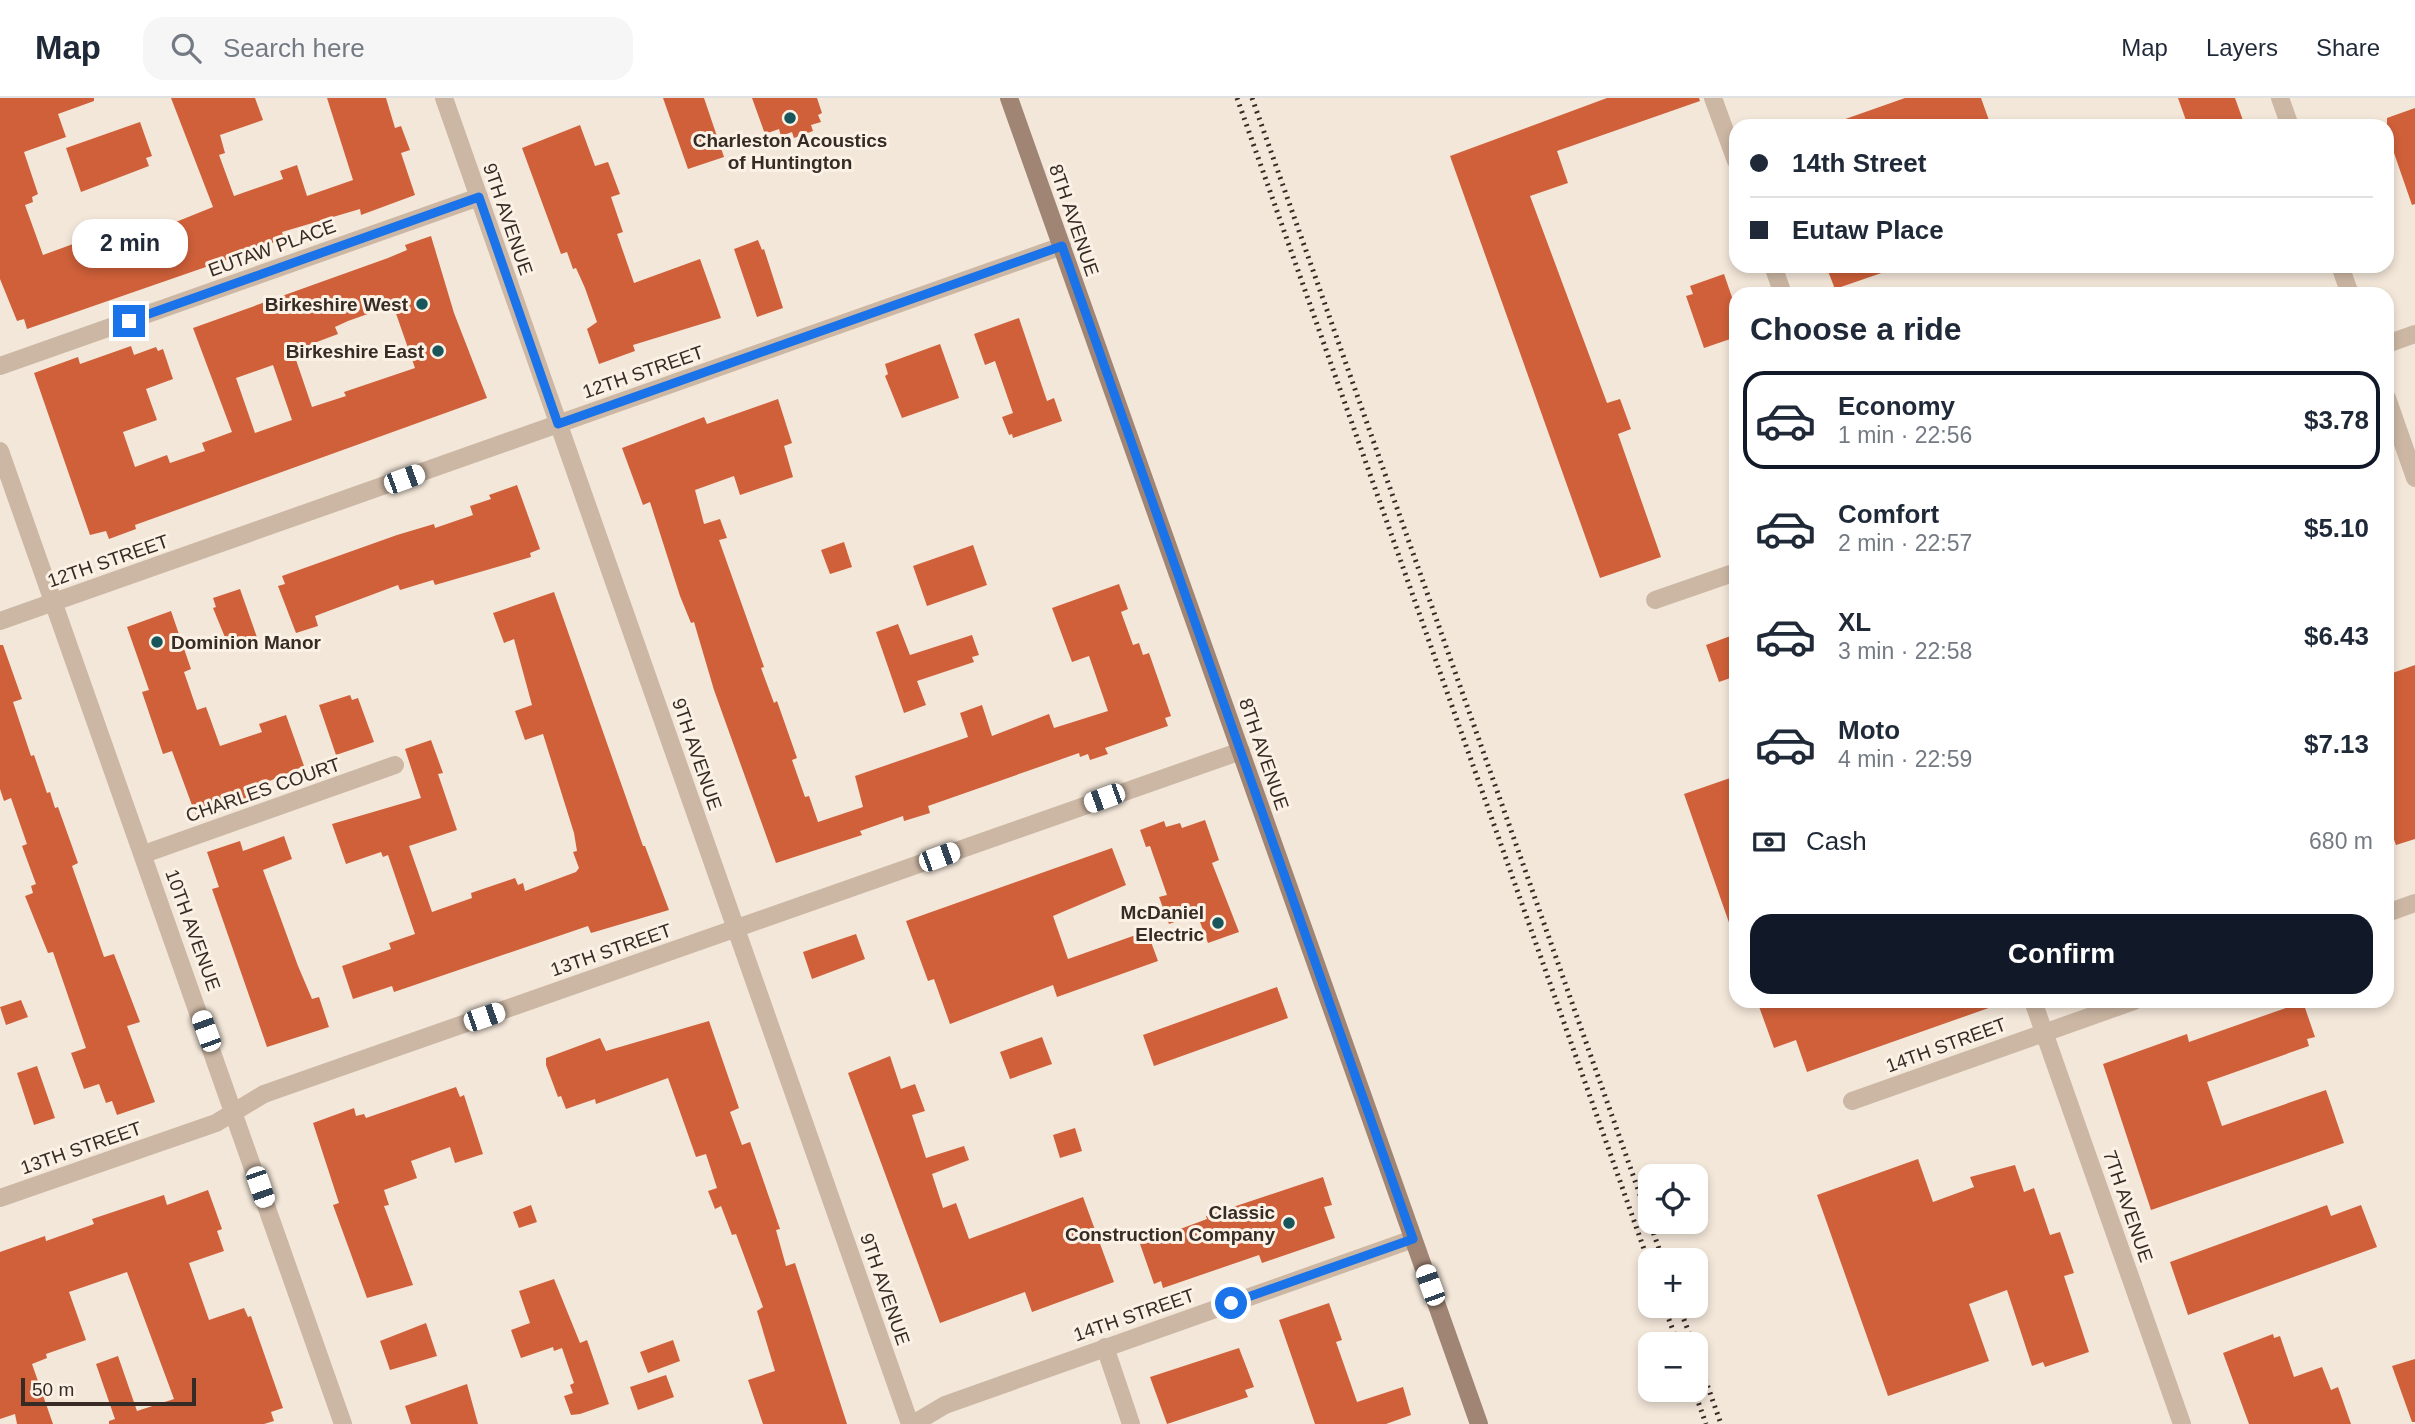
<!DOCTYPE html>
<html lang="en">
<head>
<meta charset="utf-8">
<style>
  body { margin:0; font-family:Arial,sans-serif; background:#f6f6f7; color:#1f2937; height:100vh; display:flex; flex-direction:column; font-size:26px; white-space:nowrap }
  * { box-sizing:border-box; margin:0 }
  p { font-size:23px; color:#747a83 }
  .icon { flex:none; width:38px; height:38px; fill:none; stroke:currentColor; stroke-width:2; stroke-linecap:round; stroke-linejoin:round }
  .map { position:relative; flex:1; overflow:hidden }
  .side { position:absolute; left:1729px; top:189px; width:665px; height:721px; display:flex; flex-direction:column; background:#fff; border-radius:21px; box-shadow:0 4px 10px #0003 }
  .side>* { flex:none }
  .guide { position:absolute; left:1729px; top:21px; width:665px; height:154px; border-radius:21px; box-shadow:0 4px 10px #0003; display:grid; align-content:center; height:154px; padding:0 21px; background:#fff }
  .fabs { position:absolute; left:1638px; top:1066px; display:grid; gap:14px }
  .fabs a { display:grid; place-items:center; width:70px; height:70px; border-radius:14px; background:#fff; box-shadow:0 4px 10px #0003; font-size:35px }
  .scale { position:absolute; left:21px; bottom:18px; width:175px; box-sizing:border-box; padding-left:7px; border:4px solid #372b26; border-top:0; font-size:19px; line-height:24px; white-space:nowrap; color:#372b26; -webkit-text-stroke:5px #fbf1e5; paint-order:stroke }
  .end { position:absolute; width:32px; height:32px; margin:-16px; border:9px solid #1a73e8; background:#fff; box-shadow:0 0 0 4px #fff }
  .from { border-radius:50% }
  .bubble { position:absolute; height:49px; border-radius:21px; background:#fff; box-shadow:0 4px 10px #0003; font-size:23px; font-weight:700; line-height:49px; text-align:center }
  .car { position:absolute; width:21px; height:42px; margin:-21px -10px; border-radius:9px; box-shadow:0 0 5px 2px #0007; background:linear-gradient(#fff 24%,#345 0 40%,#fff 0 76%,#345 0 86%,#fff 0) }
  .guide b { display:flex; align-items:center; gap:24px; height:66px; font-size:26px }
  .guide b+b { border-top:2px solid #e0e1e3 }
  .guide i { width:18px; height:18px; background:#1f2937 }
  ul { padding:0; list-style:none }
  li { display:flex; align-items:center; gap:21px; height:98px; margin:0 14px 10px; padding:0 7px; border:4px solid transparent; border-radius:21px }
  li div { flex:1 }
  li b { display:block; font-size:26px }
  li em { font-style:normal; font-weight:700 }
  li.selected { border-color:#111827 }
  li>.icon { width:63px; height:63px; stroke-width:1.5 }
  h2 { padding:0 21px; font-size:32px; line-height:84px }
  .pay { display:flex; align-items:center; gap:18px; height:77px; padding:0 21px; font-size:26px }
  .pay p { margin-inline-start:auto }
  .cta { display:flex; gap:14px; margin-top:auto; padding:14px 21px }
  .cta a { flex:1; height:80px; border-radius:21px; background:#111827; color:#fff; font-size:28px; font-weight:700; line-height:80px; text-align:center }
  header { display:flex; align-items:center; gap:42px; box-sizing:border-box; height:98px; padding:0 35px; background:#fff; border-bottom:2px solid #e0e1e3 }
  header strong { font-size:33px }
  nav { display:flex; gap:38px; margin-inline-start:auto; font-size:24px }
  .search { width:490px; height:63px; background:#f6f6f7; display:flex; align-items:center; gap:18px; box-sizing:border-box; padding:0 24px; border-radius:21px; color:#747a83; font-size:26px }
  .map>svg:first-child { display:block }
  .building { fill:#cf603a; fill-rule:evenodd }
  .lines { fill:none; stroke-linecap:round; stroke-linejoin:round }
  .minor { stroke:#ccb7a4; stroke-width:18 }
  .tertiary { stroke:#ccb7a4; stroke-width:18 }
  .secondary { stroke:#a08575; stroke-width:18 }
  .rail { stroke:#372b26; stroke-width:5; stroke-dasharray:2 5; stroke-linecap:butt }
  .route { stroke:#1a73e8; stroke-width:9 }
  .poi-dot { fill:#18565b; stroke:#fbf1e5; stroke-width:2.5 }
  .labels { text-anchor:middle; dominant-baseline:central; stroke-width:6; stroke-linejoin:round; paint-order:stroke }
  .poi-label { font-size:19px; font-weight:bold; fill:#372b26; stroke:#fbf1e5; text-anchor:end }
  .street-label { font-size:19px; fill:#372b26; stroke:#fbf1e5 }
</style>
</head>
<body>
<header>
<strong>Map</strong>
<div class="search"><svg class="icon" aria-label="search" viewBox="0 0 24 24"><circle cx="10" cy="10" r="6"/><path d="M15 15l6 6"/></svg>Search here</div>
<nav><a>Map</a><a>Layers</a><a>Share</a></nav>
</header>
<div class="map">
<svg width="2415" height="1326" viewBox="0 0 2415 1326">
  <rect width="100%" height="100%" fill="#f3e7d9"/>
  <g class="building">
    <path d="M0 0H94V3L58 16 66 39 24 54 38 96 32 99 33 104 25 107 43 157 84 142 85 147 94 144 96 148 155 127 156 132 213 109 171 0H255L263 22 220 37 225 55 219 57 234 98 283 81 280 73 297 67 307 98 353 82 327 0H386L395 30 401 28 410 52 401 55 415 97 361 117 360 111 282 134 284 140 252 153 27 231 24 221 17 223 0 181Z"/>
    <path d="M663 0H704L724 59 688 71Z"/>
    <path d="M752 0H817L822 15 818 17 821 24 811 27 813 33 794 40 792 34 781 38 779 31 765 36Z"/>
    <path d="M1607 0H1699L1700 3 1557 53 1568 85 1530 98 1607 305 1620 301 1631 331 1618 336 1661 459 1600 480 1450 58Z"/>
    <path d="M1905 0H1981L1991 28H1834V25Z"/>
    <path d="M2178 0H2235L2245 28H2188Z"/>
    <path d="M2415 10V106L2412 107 2394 55 2387 51V20Z"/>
    <path d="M140 24 152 58 146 60 149 68 81 94 66 50Z"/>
    <path d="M580 27 595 68 608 64 620 96 611 99 623 134 617 136 634 185 700 161 721 220 633 247 635 253 599 266 587 231 597 224 585 190 576 170 573 171 567 154 561 156 522 50Z"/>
    <path d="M431 138 454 215 487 300 135 427 136 431 109 441 106 433 90 437 34 275 78 259 80 266 131 248 134 257 156 249 158 253 163 251 173 281 146 291 157 322 123 334 135 369 167 357 170 365 205 353 202 345 232 334 193 230 388 160 407 152 405 147ZM393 207 415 270 344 294 346 298 312 309 293 253 338 236 335 229 348 223ZM273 267 292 322 255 335 236 280Z"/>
    <path d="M758 142 762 152 764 151 783 210 757 219 734 151Z"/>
    <path d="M1826 168H1892L1893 171 1835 191Z"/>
    <path d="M1724 176 1736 211V239L1704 250 1686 198 1693 196 1690 188Z"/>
    <path d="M1019 220 1047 303 1054 300 1062 323 1013 340 1012 336 1009 337 1002 319 1013 315 995 263 985 267 974 236Z"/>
    <path d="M940 246 959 300 902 320 885 278 888 276 885 266Z"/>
    <path d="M778 301 792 345 784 348 793 379 740 397 734 378 695 392 704 426 720 421 727 440 719 442 764 569 761 570 774 605 777 603 797 660 792 662 805 699 809 698 818 724 863 709 855 678 968 639 960 615 982 607 992 638 1049 616 1054 630 1108 613 1089 558 1072 564 1052 510 1119 486 1128 511 1121 514 1133 547 1139 545 1143 557 1149 555 1171 618 1165 620 1168 628 1105 650 1108 656 1090 662 1088 656 1080 659 1079 655 928 708 930 715 904 723 903 718 860 733 862 737 776 765 714 592 694 524 691 525 680 498 650 404 643 407 622 350 704 319 707 326Z"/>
    <path d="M517 387 540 451 530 455 531 459 435 487 433 482 400 492 398 487 315 518 318 528 296 535 278 488 285 486 282 478 397 437 434 426 435 430 473 417 470 408 491 401 489 397Z"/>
    <path d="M844 444 852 469 830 476 821 452Z"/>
    <path d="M973 447 987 487 927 508 913 468Z"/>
    <path d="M240 491 259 545 231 554 213 510 216 509 213 500Z"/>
    <path d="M554 494 643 748H645L669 812 591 835 588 828 394 894 392 888 353 901 342 868 391 851 389 845 415 836 388 757 383 759 381 754 346 766 332 726 421 700 405 651 431 642 443 675 438 676 457 732 409 748 432 814 472 800 471 795 515 780 518 787 523 785 525 793 576 774 579 770 573 754 577 753 574 735 543 636 525 642 515 613 532 607 514 541 504 545 493 515Z"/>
    <path d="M171 513 191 571 184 574 197 612 206 609 220 648 262 634 259 626 286 617 304 668 244 694 247 701 196 718 172 653 163 656 142 594 149 592 127 529Z"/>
    <path d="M898 526 910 557 972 537 979 557 972 559 974 564 917 583 926 607 904 615 876 534Z"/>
    <path d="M1736 536V578L1719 584 1706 547Z"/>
    <path d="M0 547H3L22 601 13 604 31 658 34 657 47 695 50 694 55 710 58 709 78 765 72 768 104 859 114 856 140 924 127 928 155 1004 117 1017 112 1003 106 1005 99 986 84 991 71 955 86 950 53 854 48 855 25 798 33 795 31 788 36 786 22 748 27 746 11 700 4 703 0 691Z"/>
    <path d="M2415 567V741L2396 747 2387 722V577Z"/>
    <path d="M350 597 352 602 358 600 374 644 336 657 319 607Z"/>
    <path d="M1736 678V836H1733L1684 696Z"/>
    <path d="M1205 722 1219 762 1212 765 1239 834 1208 845 1197 816 1169 826 1159 799 1167 797 1150 748 1146 749 1140 732 1164 723 1166 729 1180 725 1182 730Z"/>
    <path d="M284 738 292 761 263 772 298 868 312 901 319 899 329 929 267 949 212 791 219 789 207 754 240 743 243 753Z"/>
    <path d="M1112 750 1126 787 1053 818 1068 861 1147 833 1158 863 1057 899 1053 887 950 926 934 881 928 883 906 823Z"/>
    <path d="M856 836 865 861 812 881 803 854Z"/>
    <path d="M1277 889 1288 920 1154 968 1143 937Z"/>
    <path d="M21 902 28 919 6 927 0 909Z"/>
    <path d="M1757 903H2000V906L1807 974 1796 942 1774 950Z"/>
    <path d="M2303 904 2315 939 2307 941 2309 948 2207 984 2222 1028 2326 992 2344 1045 2151 1112 2103 966 2187 936 2189 944Z"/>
    <path d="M709 923 739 1010 730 1014 742 1047 750 1044 780 1131 776 1132 786 1168 795 1165 847 1326H763L748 1282 775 1273 757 1213 763 1209 736 1136 732 1137 721 1108 715 1111 708 1093 717 1090 706 1056 696 1059 668 980 596 1006 595 1001 566 1011 561 998 558 999 546 967V960L600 940 606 953Z"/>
    <path d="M1042 939 1052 966 1010 981 1000 954Z"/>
    <path d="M890 958 901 991 915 986 925 1013 912 1017 926 1060 964 1048 969 1062 932 1076 943 1110 956 1105 969 1141 1083 1099 1114 1184 1032 1214 1025 1194 940 1225 848 975Z"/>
    <path d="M37 968 55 1020 34 1027 17 975Z"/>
    <path d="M456 989 460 999 464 997 483 1056 455 1065 450 1049 411 1063 417 1080 384 1092 389 1107 384 1108 413 1187 367 1200 333 1107 339 1105 313 1025 354 1010 356 1018 364 1016 366 1020Z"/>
    <path d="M1075 1030 1082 1053 1060 1060 1053 1037Z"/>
    <path d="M1918 1061 1933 1104 1974 1089 1970 1079 2015 1067 2024 1094 2034 1090 2050 1137 2060 1134 2074 1175 2064 1178 2089 1254 2045 1269 2043 1264 2032 1268 2007 1192 1969 1206 1989 1263 1888 1298 1817 1097Z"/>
    <path d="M1323 1079 1332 1107 1324 1109 1335 1140 1262 1165 1259 1157 1163 1190 1161 1183 1154 1186 1140 1146 1207 1121 1206 1118Z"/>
    <path d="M208 1092 222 1131 217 1133 224 1153 189 1165 209 1222 244 1210 248 1219 251 1218 283 1310 271 1314 274 1323 264 1326H109V1323L115 1321 96 1266 118 1258 137 1313 174 1301 127 1174 69 1194 86 1242 46 1256 47 1260 32 1266 53 1326H17L15 1316 0 1321V1154L45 1138 46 1143 94 1126 92 1121 164 1097 167 1107Z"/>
    <path d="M531 1107 537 1124 519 1130 513 1114Z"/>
    <path d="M2327 1107 2331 1118 2361 1107 2377 1149 2188 1217 2170 1164Z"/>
    <path d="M554 1181 580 1245 587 1242 609 1306 580 1316 571 1317 564 1298 573 1295 570 1287 574 1285 562 1250 554 1253 553 1249 521 1260 511 1232 530 1225 519 1193Z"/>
    <path d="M1329 1205 1342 1242 1336 1244 1357 1304 1403 1289 1411 1317 1386 1326H1315L1279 1222Z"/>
    <path d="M426 1225 437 1258 390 1272 380 1243Z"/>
    <path d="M2273 1236 2274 1240 2280 1238 2294 1279 2322 1269 2331 1292 2338 1289 2351 1326H2249L2223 1255Z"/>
    <path d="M673 1242 680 1263 648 1275 640 1254Z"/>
    <path d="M1239 1250 1254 1289 1245 1292 1248 1299 1167 1326 1150 1279Z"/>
    <path d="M2415 1261V1324H2412L2392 1268Z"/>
    <path d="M666 1277 674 1299 638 1312 630 1289Z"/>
    <path d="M467 1286 478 1326H411L405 1308Z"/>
  </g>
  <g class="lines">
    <g class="minor">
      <path d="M444 0 910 1326"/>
      <path d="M2387 246 2415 236"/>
      <path d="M0 268 479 99"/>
      <path d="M0 353 343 1326"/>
      <path d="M1655 502 1736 474"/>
      <path d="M0 523 1062 148"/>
      <path d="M144 756 395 667"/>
      <path d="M2387 815 2415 805"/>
      <path d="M1852 1003 2134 903"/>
      <path d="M0 1100 216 1025 264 996 1241 653"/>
      <path d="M1105 1249 1131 1326"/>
      <path d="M913 1326 945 1307 1413 1141"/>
    </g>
    <g class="tertiary">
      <path d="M1713 0 1736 63"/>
      <path d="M2280 0 2290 28"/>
      <path d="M1773 168 1783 196"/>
      <path d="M2340 168 2350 196"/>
      <path d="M2387 300 2415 380"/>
      <path d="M2033 903 2182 1326"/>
    </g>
    <path class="secondary" d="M1009 0 1479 1326"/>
    <g class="rail">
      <path d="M1237 0 1650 1168"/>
      <path d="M1252 0 1663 1162"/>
      <path d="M1664 1208 1678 1246"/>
      <path d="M1679 1208 1693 1246"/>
      <path d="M1696 1255 1721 1326"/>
      <path d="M1694 1292 1706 1326"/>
    </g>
  </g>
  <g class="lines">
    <path class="route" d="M129 223 479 99 558 326 1062 148 1413 1141 1231 1205"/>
  </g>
  <g class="poi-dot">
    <circle cx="790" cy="20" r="7"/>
    <circle cx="422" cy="206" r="7"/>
    <circle cx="438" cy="253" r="7"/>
    <circle cx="157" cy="544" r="7"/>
    <circle cx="1218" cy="825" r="7"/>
    <circle cx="1289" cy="1125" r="7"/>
  </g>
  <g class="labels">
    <g class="poi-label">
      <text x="790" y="42" text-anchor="middle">Charleston Acoustics<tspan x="790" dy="22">of Huntington</tspan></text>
      <text x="408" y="206">Birkeshire West</text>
      <text x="424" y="253">Birkeshire East</text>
      <text x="171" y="544" text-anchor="start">Dominion Manor</text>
      <text x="1204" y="814">McDaniel<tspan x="1204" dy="22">Electric</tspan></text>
      <text x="1275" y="1114">Classic<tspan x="1275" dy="22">Construction Company</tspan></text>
    </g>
    <g class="street-label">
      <text transform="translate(508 121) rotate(71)">9TH AVENUE</text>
      <text transform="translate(1074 122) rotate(71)">8TH AVENUE</text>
      <text transform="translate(272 150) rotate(-20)">EUTAW PLACE</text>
      <text transform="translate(643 274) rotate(-19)">12TH STREET</text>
      <text transform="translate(108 463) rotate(-19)">12TH STREET</text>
      <text transform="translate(697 656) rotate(71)">9TH AVENUE</text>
      <text transform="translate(1264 656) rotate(71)">8TH AVENUE</text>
      <text transform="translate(263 692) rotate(-19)">CHARLES COURT</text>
      <text transform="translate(193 832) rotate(70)">10TH AVENUE</text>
      <text transform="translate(611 852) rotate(-19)">13TH STREET</text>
      <text transform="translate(1946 947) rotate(-20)">14TH STREET</text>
      <text transform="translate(81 1050) rotate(-19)">13TH STREET</text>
      <text transform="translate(2128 1108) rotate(71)">7TH AVENUE</text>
      <text transform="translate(885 1191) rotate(71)">9TH AVENUE</text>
      <text transform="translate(1134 1217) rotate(-19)">14TH STREET</text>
    </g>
  </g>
</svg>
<div class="fabs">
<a><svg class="icon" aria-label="locate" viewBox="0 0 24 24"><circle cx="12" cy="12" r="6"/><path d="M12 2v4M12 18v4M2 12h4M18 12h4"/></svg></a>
<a>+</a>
<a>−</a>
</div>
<div class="scale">50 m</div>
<i class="end from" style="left:1231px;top:1205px"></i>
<i class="end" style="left:129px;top:223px"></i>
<div class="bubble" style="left:72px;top:121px;width:116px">2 min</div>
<i class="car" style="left:404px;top:381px;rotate:70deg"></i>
<i class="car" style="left:1104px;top:700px;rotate:250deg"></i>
<i class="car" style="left:939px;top:759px;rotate:70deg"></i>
<i class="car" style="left:484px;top:919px;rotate:71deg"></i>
<i class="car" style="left:206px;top:933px;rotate:340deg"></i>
<i class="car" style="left:260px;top:1089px;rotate:161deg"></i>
<i class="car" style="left:1430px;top:1187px;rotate:340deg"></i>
<div class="guide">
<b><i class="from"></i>14th Street</b>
<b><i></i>Eutaw Place</b>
</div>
<section class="side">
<h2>Choose a ride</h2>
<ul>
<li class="selected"><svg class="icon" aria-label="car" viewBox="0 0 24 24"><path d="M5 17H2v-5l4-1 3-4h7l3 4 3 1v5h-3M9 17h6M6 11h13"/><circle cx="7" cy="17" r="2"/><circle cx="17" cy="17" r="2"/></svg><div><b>Economy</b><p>1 min · 22:56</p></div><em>$3.78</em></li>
<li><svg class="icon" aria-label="car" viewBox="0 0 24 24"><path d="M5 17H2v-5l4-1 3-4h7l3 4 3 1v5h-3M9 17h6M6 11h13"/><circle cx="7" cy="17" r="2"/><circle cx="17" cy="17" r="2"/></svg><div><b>Comfort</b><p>2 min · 22:57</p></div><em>$5.10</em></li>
<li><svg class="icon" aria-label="car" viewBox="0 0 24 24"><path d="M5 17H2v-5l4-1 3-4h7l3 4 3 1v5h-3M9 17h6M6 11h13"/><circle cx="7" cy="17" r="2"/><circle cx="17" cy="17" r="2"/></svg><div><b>XL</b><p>3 min · 22:58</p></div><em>$6.43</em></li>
<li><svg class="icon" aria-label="car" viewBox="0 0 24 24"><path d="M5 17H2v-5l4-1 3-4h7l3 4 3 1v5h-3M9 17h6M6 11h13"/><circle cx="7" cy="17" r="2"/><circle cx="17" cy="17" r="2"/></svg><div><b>Moto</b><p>4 min · 22:59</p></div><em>$7.13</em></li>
</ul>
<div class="pay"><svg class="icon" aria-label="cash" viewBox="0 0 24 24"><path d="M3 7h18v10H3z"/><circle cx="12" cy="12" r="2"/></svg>Cash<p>680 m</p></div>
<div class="cta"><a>Confirm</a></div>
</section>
</div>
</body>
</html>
